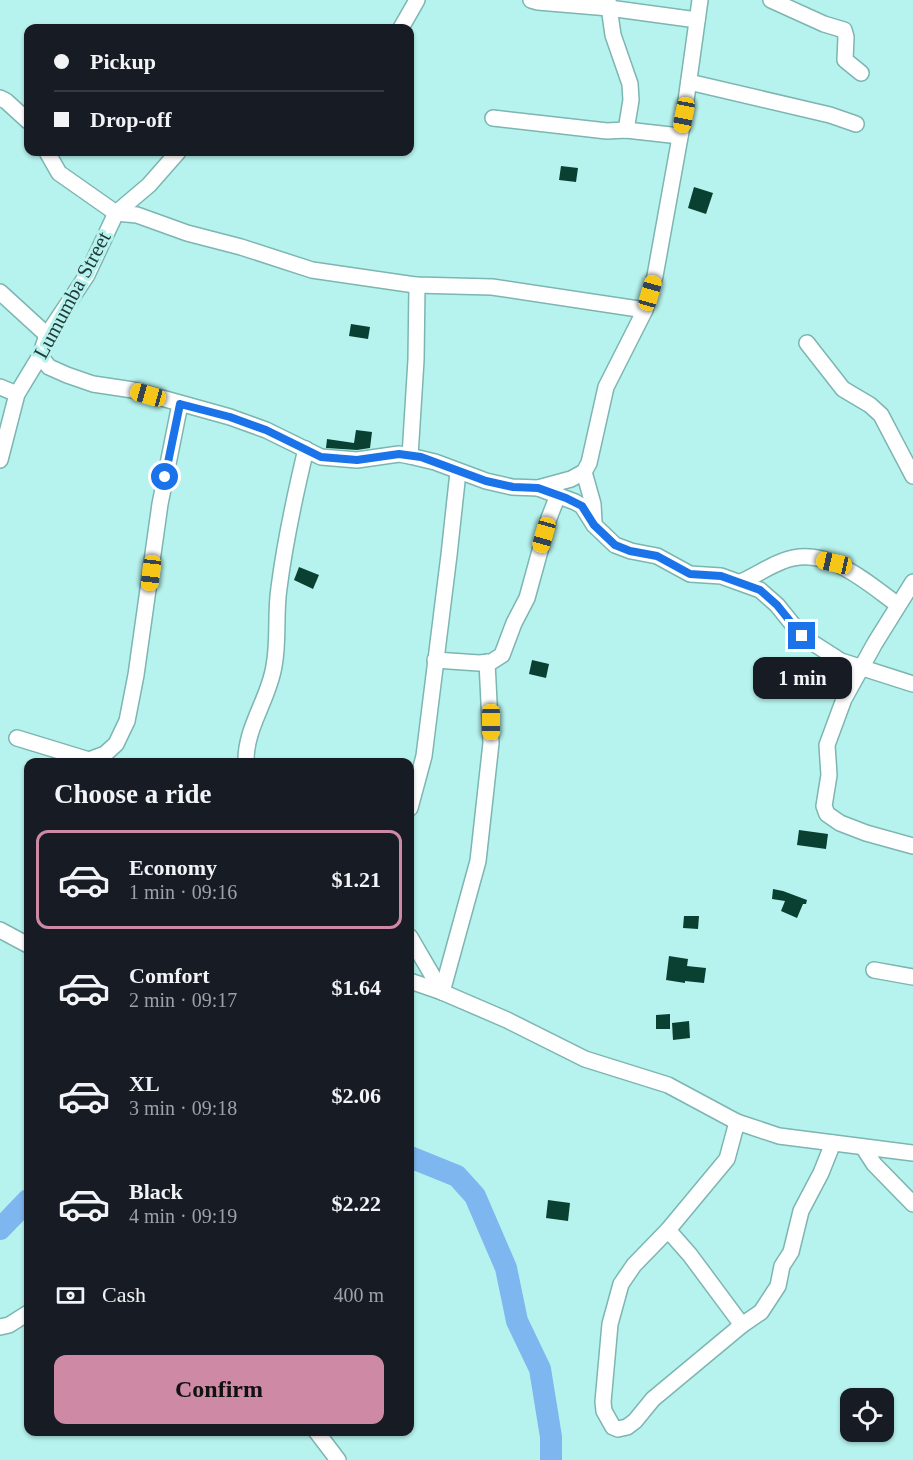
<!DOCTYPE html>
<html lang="en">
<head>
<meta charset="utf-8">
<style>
  body { margin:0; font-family:"Times New Roman",serif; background:#20242c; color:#f1f3f6; height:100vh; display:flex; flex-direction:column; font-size:22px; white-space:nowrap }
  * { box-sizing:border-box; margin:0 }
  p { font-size:20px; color:#9ea1a6 }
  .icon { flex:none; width:33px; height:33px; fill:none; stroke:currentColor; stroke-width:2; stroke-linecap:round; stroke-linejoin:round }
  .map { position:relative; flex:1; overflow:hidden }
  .drawer { position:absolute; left:24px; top:758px; width:390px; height:678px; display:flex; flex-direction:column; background:#171b24; border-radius:12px; box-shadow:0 2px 4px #0004 }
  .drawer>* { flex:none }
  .hud { position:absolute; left:24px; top:24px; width:390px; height:132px; border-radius:12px; box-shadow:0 2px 4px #0004; display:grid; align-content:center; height:132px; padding:0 30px; background:#171b24 }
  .tools { position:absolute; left:840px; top:1388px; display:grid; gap:12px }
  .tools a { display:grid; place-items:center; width:54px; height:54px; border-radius:12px; background:#171b24; box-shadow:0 2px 4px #0004; font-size:30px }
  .end { position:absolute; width:27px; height:27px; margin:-14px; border:8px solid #1a73e8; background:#fff; box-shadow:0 0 0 3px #fff }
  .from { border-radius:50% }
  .bubble { position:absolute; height:42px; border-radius:12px; background:#171b24; box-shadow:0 2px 4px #0004; font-size:20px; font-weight:700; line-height:42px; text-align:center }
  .car { position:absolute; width:18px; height:36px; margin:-18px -9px; border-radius:8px; box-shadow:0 0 4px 2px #0007; background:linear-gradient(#f5c518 24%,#345 0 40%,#f5c518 0 76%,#345 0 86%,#f5c518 0) }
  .hud b { display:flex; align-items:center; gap:21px; height:57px; font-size:22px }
  .hud b+b { border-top:2px solid #363941 }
  .hud i { width:15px; height:15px; background:#f1f3f6 }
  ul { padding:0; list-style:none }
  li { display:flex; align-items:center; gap:18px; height:99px; margin:0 12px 9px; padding:0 18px; border:3px solid transparent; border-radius:12px }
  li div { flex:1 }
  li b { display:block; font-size:22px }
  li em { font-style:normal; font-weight:700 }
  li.active { border-color:#ce89a5 }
  li>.icon { width:54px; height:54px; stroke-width:1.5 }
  h2 { padding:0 30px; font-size:27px; line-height:72px }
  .pay { display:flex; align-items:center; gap:15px; height:66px; padding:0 30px; font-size:22px }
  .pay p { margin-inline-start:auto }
  .primary-button { display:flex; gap:12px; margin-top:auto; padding:12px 30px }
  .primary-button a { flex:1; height:69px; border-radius:12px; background:#ce89a5; color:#111; font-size:24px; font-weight:700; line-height:69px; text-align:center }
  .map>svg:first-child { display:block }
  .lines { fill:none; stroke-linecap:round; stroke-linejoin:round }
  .river { stroke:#7eb6ef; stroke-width:22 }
  .building { fill:#094031 }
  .minor-casing { stroke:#7cb5b1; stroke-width:18 }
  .minor { stroke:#fff; stroke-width:15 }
  .route { stroke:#1a73e8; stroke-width:8 }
  .labels { text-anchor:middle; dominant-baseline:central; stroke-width:6; stroke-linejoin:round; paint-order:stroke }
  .street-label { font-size:21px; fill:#223a38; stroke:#b7f3ee }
</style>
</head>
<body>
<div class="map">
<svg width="913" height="1460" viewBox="0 0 913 1460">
  <rect width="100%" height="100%" fill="#b7f3ee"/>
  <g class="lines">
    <g class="river">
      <path d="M410 1157 457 1176 475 1196 506 1268 517 1321 540 1369 551 1437V1460"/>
      <path d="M0 1229 28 1200"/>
    </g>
  </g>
  <g class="building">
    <path d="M561 166 578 168 576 182 559 180Z"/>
    <path d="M694 187 713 193 706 214 688 208Z"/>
    <path d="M351 324 370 327 368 339 349 336Z"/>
    <path d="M356 430 372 432 370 448 357 450 326 448 327 439 354 443Z"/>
    <path d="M299 567 319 575 313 589 294 580Z"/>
    <path d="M532 660 549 664 546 678 529 674Z"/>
    <path d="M799 830 828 834 826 849 797 845Z"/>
    <path d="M773 889 783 891 807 900 806 904H803L797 918 781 911 785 901 772 899Z"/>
    <path d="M684 916H699L698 929 683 928Z"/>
    <path d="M669 956 688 959 687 966 706 968 704 983 685 981V983L666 980Z"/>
    <path d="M670 1014V1029H656V1015Z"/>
    <path d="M689 1021 690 1038 673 1040 672 1023Z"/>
    <path d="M548 1200 570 1203 568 1221 546 1218Z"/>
  </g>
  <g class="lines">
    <g class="minor-casing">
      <g id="minor">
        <path d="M531 0 538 2 609 8 697 20"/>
        <path d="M608 0 613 35 630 84 631 100 626 130"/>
        <path d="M771 0 824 24 844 30 846 37 845 60 861 73"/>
        <path d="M401 28 417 0"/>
        <path d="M689 82 830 115 856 124"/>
        <path d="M0 98 6 101 28 121"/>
        <path d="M493 118 607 131 626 130 680 136"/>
        <path d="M47 152 59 173 116 213 137 215 187 233 241 247 312 270 415 285 492 287 645 310"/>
        <path d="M0 292 47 335"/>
        <path d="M807 343 843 389 870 405 881 415 913 476"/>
        <path d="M40 356 49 367 67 375 93 384 133 390 230 417 266 430 321 457 357 460 399 454 410 456 435 462 486 481 512 487 538 488 571 479 584 472 589 463 606 387 645 310 655 276 684 115 700 0"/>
        <path d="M0 387 17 394"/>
        <path d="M410 456 416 360 417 285"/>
        <path d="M0 460 17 394 40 356 47 335 87 275 116 213 149 185 178 152"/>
        <path d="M584 472 593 504 594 522"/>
        <path d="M538 488 575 502 582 506 594 525 615 545 631 551 657 556 690 574 721 576 760 590 777 605 802 636 841 661 913 684"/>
        <path d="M741 582C755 576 769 566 783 561 826 544 866 582 898 605"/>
        <path d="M913 582 875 643 844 699 827 745 829 775 824 806 827 814 840 823 866 833 913 846"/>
        <path d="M435 660 479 663 491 662 502 655 514 623 527 598 549 518 558 495"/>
        <path d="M787 674 835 673 856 676"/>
        <path d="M17 738 89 760 105 754 116 744 127 721 136 675 160 504 180 404"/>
        <path d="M246 762C245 728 269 699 274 666 279 640 275 614 279 588 285 541 295 495 306 449"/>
        <path d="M410 808 424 756 449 555 458 472"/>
        <path d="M0 930 28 945"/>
        <path d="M410 937 442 992"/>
        <path d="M874 970 913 977"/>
        <path d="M410 981 442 992 507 1020 585 1059 668 1085 737 1122 779 1136 913 1153"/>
        <path d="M442 992 478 861 491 743 487 662"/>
        <path d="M737 1122 727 1159 668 1230 634 1265 621 1284 610 1324 603 1402 604 1411 613 1427 618 1429 627 1427 635 1421 653 1399 742 1325 761 1312 778 1286 782 1266 791 1252 801 1211 821 1173 833 1143"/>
        <path d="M863 1147 874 1164 913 1204"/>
        <path d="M668 1230 690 1255 742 1325"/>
        <path d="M0 1327 9 1325 28 1313"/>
        <path d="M316 1431 338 1460"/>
      </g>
    </g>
    <use href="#minor" class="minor"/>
  </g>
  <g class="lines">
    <path class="route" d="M165 477 180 404 230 417 266 430 321 457 357 460 399 454 421 457 486 481 513 487 538 488 566 498 582 506 594 525 615 545 630 551 657 556 690 574 721 576 760 590 777 605 802 636"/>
  </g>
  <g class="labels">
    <g class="street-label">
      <text transform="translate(72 295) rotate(-62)">Lumumba Street</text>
    </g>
  </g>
</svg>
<div class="tools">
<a><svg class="icon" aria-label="locate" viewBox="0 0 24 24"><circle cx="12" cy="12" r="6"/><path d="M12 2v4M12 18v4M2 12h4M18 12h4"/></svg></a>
</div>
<i class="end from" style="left:165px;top:477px"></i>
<i class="end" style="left:802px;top:636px"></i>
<div class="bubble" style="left:753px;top:657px;width:99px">1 min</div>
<i class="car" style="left:684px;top:115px;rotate:191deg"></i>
<i class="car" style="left:650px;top:293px;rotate:16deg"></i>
<i class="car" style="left:148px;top:395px;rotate:286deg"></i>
<i class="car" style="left:544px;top:535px;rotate:196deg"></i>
<i class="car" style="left:834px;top:563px;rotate:283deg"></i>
<i class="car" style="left:151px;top:573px;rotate:187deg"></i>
<i class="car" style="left:491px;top:722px;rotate:180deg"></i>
<div class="hud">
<b><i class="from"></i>Pickup</b>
<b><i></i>Drop-off</b>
</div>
<section class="drawer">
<h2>Choose a ride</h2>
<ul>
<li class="active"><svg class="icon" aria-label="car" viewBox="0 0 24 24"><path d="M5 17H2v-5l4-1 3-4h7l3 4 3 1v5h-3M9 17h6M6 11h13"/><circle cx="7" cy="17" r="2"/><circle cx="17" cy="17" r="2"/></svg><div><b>Economy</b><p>1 min · 09:16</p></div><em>$1.21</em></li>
<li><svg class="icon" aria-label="car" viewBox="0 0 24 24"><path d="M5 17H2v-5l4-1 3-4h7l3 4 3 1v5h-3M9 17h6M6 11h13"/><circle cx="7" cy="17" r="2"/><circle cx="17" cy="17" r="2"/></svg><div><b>Comfort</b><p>2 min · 09:17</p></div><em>$1.64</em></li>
<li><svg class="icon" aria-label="car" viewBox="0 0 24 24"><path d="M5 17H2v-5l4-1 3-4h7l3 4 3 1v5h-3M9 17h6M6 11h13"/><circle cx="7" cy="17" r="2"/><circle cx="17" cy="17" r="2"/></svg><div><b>XL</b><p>3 min · 09:18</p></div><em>$2.06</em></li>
<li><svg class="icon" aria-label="car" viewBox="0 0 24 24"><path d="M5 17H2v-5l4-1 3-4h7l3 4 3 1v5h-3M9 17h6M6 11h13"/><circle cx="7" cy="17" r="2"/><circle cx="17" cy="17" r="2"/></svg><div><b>Black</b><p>4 min · 09:19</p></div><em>$2.22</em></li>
</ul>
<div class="pay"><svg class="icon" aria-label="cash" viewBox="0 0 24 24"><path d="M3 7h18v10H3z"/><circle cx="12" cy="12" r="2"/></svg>Cash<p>400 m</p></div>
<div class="primary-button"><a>Confirm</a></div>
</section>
</div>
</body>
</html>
